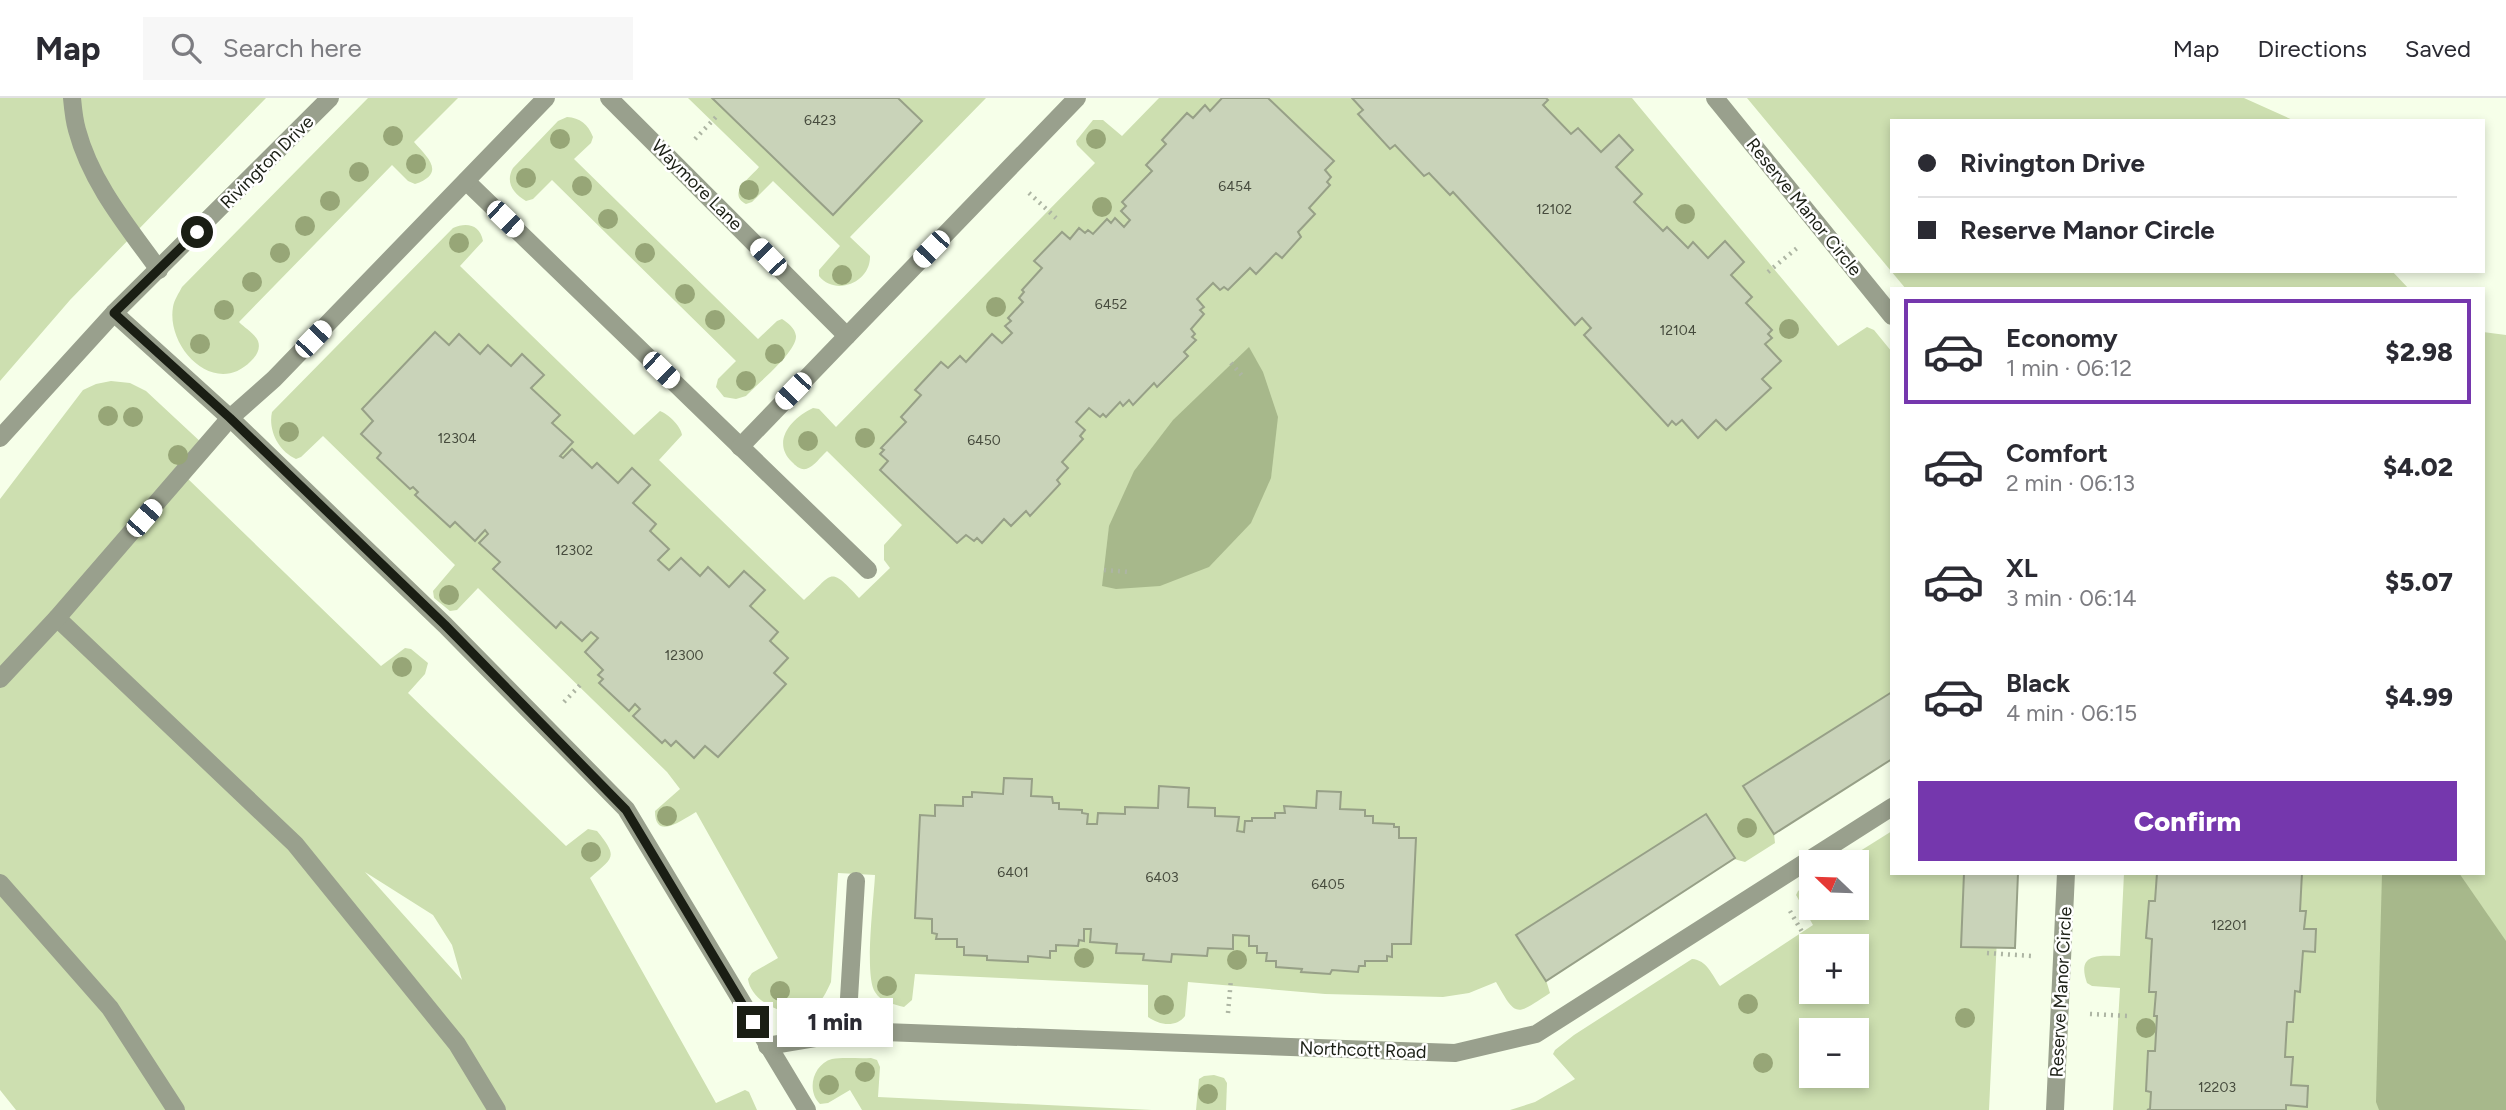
<!DOCTYPE html>
<html lang="en">
<head>
<meta charset="utf-8">
<style>
  body { margin:0; font-family:Figtree,sans-serif; background:#f7f7f7; color:#2b2b33; height:100vh; display:flex; flex-direction:column; font-size:26px; white-space:nowrap }
  * { box-sizing:border-box; margin:0 }
  p { font-size:23px; color:#7c7c81 }
  .icon { flex:none; width:38px; height:38px; fill:none; stroke:currentColor; stroke-width:2; stroke-linecap:round; stroke-linejoin:round }
  .map { position:relative; flex:1; overflow:hidden }
  .drawer { position:absolute; left:1890px; top:189px; width:595px; height:588px; display:flex; flex-direction:column; background:#fff; border-radius:0px; box-shadow:0 4px 10px #0003 }
  .drawer>* { flex:none }
  .hud { position:absolute; left:1890px; top:21px; width:595px; height:154px; border-radius:0px; box-shadow:0 4px 10px #0003; display:grid; align-content:center; height:154px; padding:0 28px; background:#fff }
  .needle { width:46px; rotate:293deg }
  .buttons { position:absolute; left:1799px; top:752px; display:grid; gap:14px }
  .buttons a { display:grid; place-items:center; width:70px; height:70px; border-radius:0px; background:#fff; box-shadow:0 4px 10px #0003; font-size:35px }
  .end { position:absolute; width:32px; height:32px; margin:-16px; border:9px solid #1a1e14; background:#fff; box-shadow:0 0 0 4px #fff }
  .from { border-radius:50% }
  .bubble { position:absolute; height:49px; border-radius:0px; background:#fff; box-shadow:0 4px 10px #0003; font-size:23px; font-weight:800; line-height:49px; text-align:center }
  .car { position:absolute; width:21px; height:42px; margin:-21px -10px; border-radius:9px; box-shadow:0 0 5px 2px #0007; background:linear-gradient(#fff 24%,#345 0 40%,#fff 0 76%,#345 0 86%,#fff 0) }
  .hud b { display:flex; align-items:center; gap:24px; height:66px; font-size:26px }
  .hud b+b { border-top:2px solid #e1e1e2 }
  .hud i { width:18px; height:18px; background:#2b2b33 }
  ul { padding:12px 0 0; list-style:none }
  li { display:flex; align-items:center; gap:21px; height:105px; margin:0 14px 10px; padding:0 14px; border:4px solid transparent; border-radius:0px }
  li div { flex:1 }
  li b { display:block; font-size:26px }
  li em { font-style:normal; font-weight:800 }
  li.selected { border-color:#7537ad }
  li>.icon { width:63px; height:63px; stroke-width:1.5 }
  .button { display:flex; gap:14px; margin-top:auto; padding:14px 28px }
  .button a { flex:1; height:80px; border-radius:0px; background:#7537ad; color:#fff; font-size:28px; font-weight:800; line-height:80px; text-align:center }
  header { display:flex; align-items:center; gap:42px; box-sizing:border-box; height:98px; padding:0 35px; background:#fff; border-bottom:2px solid #e1e1e2 }
  header strong { font-size:33px }
  nav { display:flex; gap:38px; margin-inline-start:auto; font-size:24px }
  .search { width:490px; height:63px; background:#f7f7f7; display:flex; align-items:center; gap:18px; box-sizing:border-box; padding:0 24px; border-radius:0px; color:#7c7c81; font-size:26px }
  .map>svg:first-child { display:block }
  .green { fill:#cddfb0; fill-rule:evenodd }
  .water { fill:#a7b88b }
  .building { fill:#c9d3b9; stroke:#97a087; stroke-width:2 }
  .lines { fill:none; stroke-linecap:round; stroke-linejoin:round }
  .path { stroke:#adb5a3; stroke-width:4.5; stroke-dasharray:2 5; stroke-linecap:butt }
  .lane { stroke:#99a08d; stroke-width:18 }
  .street { stroke:#99a08d; stroke-width:18 }
  .tree { fill:#97a677 }
  .route { stroke:#1a1e14; stroke-width:9 }
  .labels { text-anchor:middle; dominant-baseline:central; stroke-width:5; stroke-linejoin:round; paint-order:stroke }
  .number-label { font-size:14px; fill:#464b3d }
  .street-label { font-size:18px; fill:#1a1e14; stroke:#fff }
</style>
</head>
<body>
<header>
<strong>Map</strong>
<div class="search"><svg class="icon" aria-label="search" viewBox="0 0 24 24"><circle cx="10" cy="10" r="6"/><path d="M15 15l6 6"/></svg>Search here</div>
<nav><a>Map</a><a>Directions</a><a>Saved</a></nav>
</header>
<div class="map">
<svg width="2506" height="1012" viewBox="0 0 2506 1012">
  <rect width="100%" height="100%" fill="#f6ffe9"/>
  <g class="green">
    <path d="M0 0H266L70 202 0 283Z"/>
    <path d="M368 0H458L414 44C427 59 447 75 415 86L408 83 392 67 239 224C245 230 255 236 258 243 261 251 256 258 251 263 215 300 166 250 173 209 174 202 179 195 182 189Z"/>
    <path d="M688 0H986L850 139 870 158C871 184 836 199 819 178V172L840 148 773 83 752 104 746 106C726 96 751 79 759 69Z"/>
    <path d="M1159 0H1632L1838 248 1867 229 1874 232 1892 254V661L1774 736 1775 745 1745 764 1734 761 1546 882 1550 895C1516 917 1517 921 1496 884L1469 895 1443 899 1325 896 1188 884 1185 918C1176 930 1159 927 1148 919V887L915 876 912 902 904 909C893 906 881 904 875 894 864 878 874 800 875 777L838 775 831 884C826 895 822 904 811 910 790 923 751 905 748 881L752 875 778 860 696 714C683 721 655 744 655 713L680 691 667 674 478 490 457 512 450 513 434 500 433 493 455 467 323 338 301 359 296 361C278 353 268 332 272 314L453 130C466 124 480 126 483 143L460 168 634 337 660 313C668 316 681 328 682 337L659 362 804 502C833 477 828 466 859 500L890 470 884 462V447L902 427 827 353C821 358 814 369 806 371 800 372 796 368 792 364 771 344 791 320 813 310L819 311 836 329 1095 65 1077 47 1076 43 1093 22H1103L1122 38Z"/>
    <path d="M1747 0H2244L2295 23H1892V173H2392L2409 191H1906Z"/>
    <path d="M567 19C580 20 588 26 593 39L591 45 574 61 758 241 777 223 782 221C788 225 795 230 796 238 797 254 757 286 746 298L736 301 724 299 716 289 718 281 736 263 552 82 533 101 526 103C513 95 505 84 513 70L558 23Z"/>
    <path d="M2483 234 2506 237V1012H2113L2120 890 2092 888 2087 885C2076 854 2100 858 2120 858L2124 775H2483Z"/>
    <path d="M111 283 130 285 146 293 204 347 185 378 381 568 405 550 411 551 428 565 425 576 408 595 566 748 588 731 597 733C619 760 613 759 590 780L716 1005 745 992 749 994 757 1012H16L0 992V401L83 292 96 286ZM365 774 433 817 452 847 462 882Z"/>
    <path d="M1892 733V775H2000L1989 1012H1510L1535 1004 1575 981 1553 956 1555 952 1574 937 1692 861C1707 862 1712 877 1720 888L1813 827 1796 797 1798 793 1811 784V810H1857V765H1841ZM1811 849H1857V894H1811ZM1811 933H1857V978H1811Z"/>
    <path d="M871 960 877 962 880 969 878 999 1152 1012H862L850 992 828 1005 820 1006C806 993 813 966 832 961 844 959 859 961 871 960Z"/>
    <path d="M1214 977 1224 980 1227 985 1226 1012H1196L1199 981 1204 978Z"/>
  </g>
  <g class="water">
    <path d="M1249 249 1263 274 1278 319 1271 380 1251 425 1209 469 1160 488 1116 491 1102 488 1109 428 1134 373 1173 322Z"/>
    <path d="M2382 775H2459L2506 843V1012H2379L2376 1004Z"/>
  </g>
  <g class="building">
    <path d="M712 0H898L922 23 833 117Z"/>
    <path d="M1222 0H1268L1334 63 1325 72 1331 79 1327 84 1330 87 1309 110 1315 116 1298 134 1301 139 1282 160 1276 155 1256 176 1250 170 1228 192 1224 189 1220 192 1213 185 1197 201 1204 209 1200 212 1204 216 1191 231 1195 236 1192 239 1196 242 1184 254 1188 258 1157 289 1154 285 1133 307 1129 302 1123 308 1120 304 1106 319 1103 316 1100 319 1089 310 1076 324 1085 332 1080 338 1083 341 1062 364 1068 370 1057 382 1060 386 1030 418 1026 413 1011 428 1004 421 982 445 977 440 974 443 966 437 957 445 880 372 888 363 880 356 884 352 881 350 906 324 901 319 921 297 915 292 941 264 948 270 960 258 966 264 992 236 1002 245 1012 235 1005 228 1011 223 1008 220 1023 204 1019 200 1024 194 1022 192 1042 170 1034 163 1062 134 1070 141 1079 130 1085 135 1088 132 1093 136 1107 121 1111 125 1115 120 1124 129 1130 122 1121 113 1126 108 1122 104 1152 73 1146 67 1166 46 1162 42 1187 15 1193 20 1205 7 1210 13Z"/>
    <path d="M1352 0H1546L1548 2 1543 7 1571 36 1578 30 1601 54 1619 37 1633 52 1616 69 1642 96 1634 104 1663 133 1667 129 1688 150 1693 144 1708 160 1725 143 1744 164 1731 177 1752 199 1746 205 1772 232 1768 236 1772 240 1765 246 1781 263 1762 281 1771 290 1726 332 1716 322 1698 340 1682 322 1676 327 1672 323 1668 328 1584 237 1591 230 1582 220 1575 227 1453 94 1450 97 1429 75 1424 78 1395 47 1390 51 1358 16 1363 12Z"/>
    <path d="M435 234 449 247 459 236 480 256 488 247 511 268 522 256 544 277 531 290 560 317 552 325 573 344 560 358 563 360 572 351 592 370 597 365 618 385 632 370 650 387 633 405 656 426 650 433 669 451 658 462 669 472 681 460 700 478 708 469 729 489 744 473 765 492 750 508 778 534 770 543 788 560 774 575 786 586 718 659 705 648 694 660 676 643 671 648 665 642 662 645 633 618 640 611 635 606 629 613 599 585 603 581 598 577 603 572 585 554 598 540 591 534 582 543 561 524 556 530 493 471 500 464 479 445 488 436 485 432 475 443 455 424 450 429 415 397 418 394 413 389 410 391 377 360 381 355 361 336 373 323 362 311Z"/>
    <path d="M1892 594V661L1774 736 1743 688Z"/>
    <path d="M1004 680 1032 681 1031 698 1052 699 1053 705H1059V711L1082 712V715L1088 716 1087 726H1097L1098 715 1125 716V709L1158 710 1159 688 1189 690 1188 709 1215 710V718L1239 719 1237 733 1244 734 1245 723H1252V720H1275V715H1285L1284 708 1316 710 1317 693 1341 694 1340 711 1365 712V718H1373V725L1394 726V729H1399V740H1416L1411 846H1392V859L1387 858V863H1365V868H1359L1358 874 1332 872 1330 876 1301 874 1302 871 1276 869V863H1266L1267 855H1257V848H1249V838L1233 837V851L1208 850 1207 858 1172 856 1171 864 1143 862 1144 856 1116 855 1117 846 1090 844 1091 831H1084V843L1079 842 1078 848 1056 847V853H1050V860L1028 858V864L987 862V858L964 857V849H957V841H936L937 836 932 835V821L915 820 920 717 935 718V707L963 708V699H972V694L1003 696Z"/>
    <path d="M1706 716 1735 760 1546 883 1516 837Z"/>
    <path d="M1964 775H2018L2015 850 1961 849Z"/>
    <path d="M2157 775H2302L2300 813H2306L2304 831H2316L2315 854 2303 853 2300 894 2295 893 2293 924H2287L2285 959H2293L2291 987 2308 988 2307 1009 2286 1007V1012H2147L2150 1011 2151 994 2146 993 2148 953H2155L2157 918H2154L2156 894H2149L2152 841 2146 840 2149 803H2155Z"/>
  </g>
  <g class="lines">
    <g class="path">
      <path d="M695 41 716 19"/>
      <path d="M1029 95 1056 120"/>
      <path d="M1768 174 1797 150"/>
      <path d="M1231 265 1244 280"/>
      <path d="M1104 472 1129 474"/>
      <path d="M564 604 583 584"/>
      <path d="M1790 813 1805 839"/>
      <path d="M1987 855 2032 858"/>
      <path d="M1228 915 1231 881"/>
      <path d="M2090 916 2128 918"/>
    </g>
    <g class="lane">
      <path d="M72 0C73 11 74 22 77 32 91 85 128 129 159 172"/>
      <path d="M847 934 856 783"/>
    </g>
    <g class="street">
      <path d="M609 0 847 238 1077 0"/>
      <path d="M1715 0 1892 218"/>
      <path d="M466 83 868 472"/>
      <path d="M114 215 230 320 445 527 626 711 807 1012"/>
      <path d="M0 340 114 215 330 0"/>
      <path d="M740 349 847 238"/>
      <path d="M57 520 295 746 457 946 497 1012"/>
      <path d="M0 581 57 520 230 320 274 281 546 0"/>
      <path d="M0 785 110 910 176 1012"/>
      <path d="M767 948 857 933 1455 955 1536 936 1892 709"/>
      <path d="M2055 1012 2066 775"/>
    </g>
  </g>
  <g class="tree">
    <circle cx="393" cy="38" r="10"/>
    <circle cx="560" cy="41" r="10"/>
    <circle cx="1096" cy="41" r="10"/>
    <circle cx="416" cy="66" r="10"/>
    <circle cx="359" cy="74" r="10"/>
    <circle cx="526" cy="80" r="10"/>
    <circle cx="582" cy="88" r="10"/>
    <circle cx="749" cy="92" r="10"/>
    <circle cx="330" cy="103" r="10"/>
    <circle cx="1102" cy="109" r="10"/>
    <circle cx="1685" cy="116" r="10"/>
    <circle cx="608" cy="121" r="10"/>
    <circle cx="305" cy="128" r="10"/>
    <circle cx="459" cy="145" r="10"/>
    <circle cx="280" cy="155" r="10"/>
    <circle cx="645" cy="155" r="10"/>
    <circle cx="842" cy="177" r="10"/>
    <circle cx="252" cy="184" r="10"/>
    <circle cx="685" cy="196" r="10"/>
    <circle cx="996" cy="209" r="10"/>
    <circle cx="224" cy="212" r="10"/>
    <circle cx="715" cy="222" r="10"/>
    <circle cx="1789" cy="231" r="10"/>
    <circle cx="200" cy="246" r="10"/>
    <circle cx="775" cy="256" r="10"/>
    <circle cx="746" cy="283" r="10"/>
    <circle cx="108" cy="318" r="10"/>
    <circle cx="133" cy="319" r="10"/>
    <circle cx="289" cy="334" r="10"/>
    <circle cx="865" cy="340" r="10"/>
    <circle cx="808" cy="343" r="10"/>
    <circle cx="178" cy="357" r="10"/>
    <circle cx="449" cy="497" r="10"/>
    <circle cx="402" cy="569" r="10"/>
    <circle cx="667" cy="718" r="10"/>
    <circle cx="1747" cy="730" r="10"/>
    <circle cx="591" cy="754" r="10"/>
    <circle cx="1084" cy="860" r="10"/>
    <circle cx="1237" cy="862" r="10"/>
    <circle cx="887" cy="888" r="10"/>
    <circle cx="780" cy="893" r="10"/>
    <circle cx="1748" cy="906" r="10"/>
    <circle cx="1164" cy="907" r="10"/>
    <circle cx="1965" cy="920" r="10"/>
    <circle cx="2146" cy="930" r="10"/>
    <circle cx="1763" cy="965" r="10"/>
    <circle cx="865" cy="974" r="10"/>
    <circle cx="829" cy="987" r="10"/>
    <circle cx="1208" cy="996" r="10"/>
  </g>
  <g class="lines">
    <path class="route" d="M197 134 114 215 230 320 445 527 626 712 753 924"/>
  </g>
  <g class="labels">
    <g class="number-label">
      <text x="820" y="22">6423</text>
      <text x="1235" y="88">6454</text>
      <text x="1554" y="111">12102</text>
      <text x="1111" y="206">6452</text>
      <text x="1678" y="232">12104</text>
      <text x="457" y="340">12304</text>
      <text x="984" y="342">6450</text>
      <text x="574" y="452">12302</text>
      <text x="684" y="557">12300</text>
      <text x="1013" y="774">6401</text>
      <text x="1162" y="779">6403</text>
      <text x="1328" y="786">6405</text>
      <text x="2229" y="827">12201</text>
      <text x="2217" y="989">12203</text>
    </g>
    <g class="street-label">
      <text transform="translate(267 64) rotate(-45)">Rivington Drive</text>
      <text transform="translate(697 87) rotate(45)">Waymore Lane</text>
      <text transform="translate(1804 109) rotate(51)">Reserve Manor Circle</text>
      <text transform="translate(2061 894) rotate(-87)">Reserve Manor Circle</text>
      <text transform="translate(1363 952) rotate(2)">Northcott Road</text>
    </g>
  </g>
</svg>
<div class="buttons">
<a><svg class="needle" viewBox="-14 -14 28 28"><path d="M0-13l5 13h-10z" fill="#e53935"/><path d="M0 13l5-13h-10z" fill="#7c7c81"/></svg></a>
<a>+</a>
<a>−</a>
</div>
<i class="end from" style="left:197px;top:134px"></i>
<i class="end" style="left:753px;top:924px"></i>
<div class="bubble" style="left:777px;top:900px;width:116px">1 min</div>
<i class="car" style="left:505px;top:121px;rotate:134deg"></i>
<i class="car" style="left:931px;top:151px;rotate:224deg"></i>
<i class="car" style="left:768px;top:159px;rotate:316deg"></i>
<i class="car" style="left:313px;top:241px;rotate:44deg"></i>
<i class="car" style="left:661px;top:272px;rotate:134deg"></i>
<i class="car" style="left:793px;top:293px;rotate:224deg"></i>
<i class="car" style="left:144px;top:420px;rotate:41deg"></i>
<div class="hud">
<b><i class="from"></i>Rivington Drive</b>
<b><i></i>Reserve Manor Circle</b>
</div>
<section class="drawer">
<ul>
<li class="selected"><svg class="icon" aria-label="car" viewBox="0 0 24 24"><path d="M5 17H2v-5l4-1 3-4h7l3 4 3 1v5h-3M9 17h6M6 11h13"/><circle cx="7" cy="17" r="2"/><circle cx="17" cy="17" r="2"/></svg><div><b>Economy</b><p>1 min · 06:12</p></div><em>$2.98</em></li>
<li><svg class="icon" aria-label="car" viewBox="0 0 24 24"><path d="M5 17H2v-5l4-1 3-4h7l3 4 3 1v5h-3M9 17h6M6 11h13"/><circle cx="7" cy="17" r="2"/><circle cx="17" cy="17" r="2"/></svg><div><b>Comfort</b><p>2 min · 06:13</p></div><em>$4.02</em></li>
<li><svg class="icon" aria-label="car" viewBox="0 0 24 24"><path d="M5 17H2v-5l4-1 3-4h7l3 4 3 1v5h-3M9 17h6M6 11h13"/><circle cx="7" cy="17" r="2"/><circle cx="17" cy="17" r="2"/></svg><div><b>XL</b><p>3 min · 06:14</p></div><em>$5.07</em></li>
<li><svg class="icon" aria-label="car" viewBox="0 0 24 24"><path d="M5 17H2v-5l4-1 3-4h7l3 4 3 1v5h-3M9 17h6M6 11h13"/><circle cx="7" cy="17" r="2"/><circle cx="17" cy="17" r="2"/></svg><div><b>Black</b><p>4 min · 06:15</p></div><em>$4.99</em></li>
</ul>
<div class="button"><a>Confirm</a></div>
</section>
</div>
</body>
</html>
